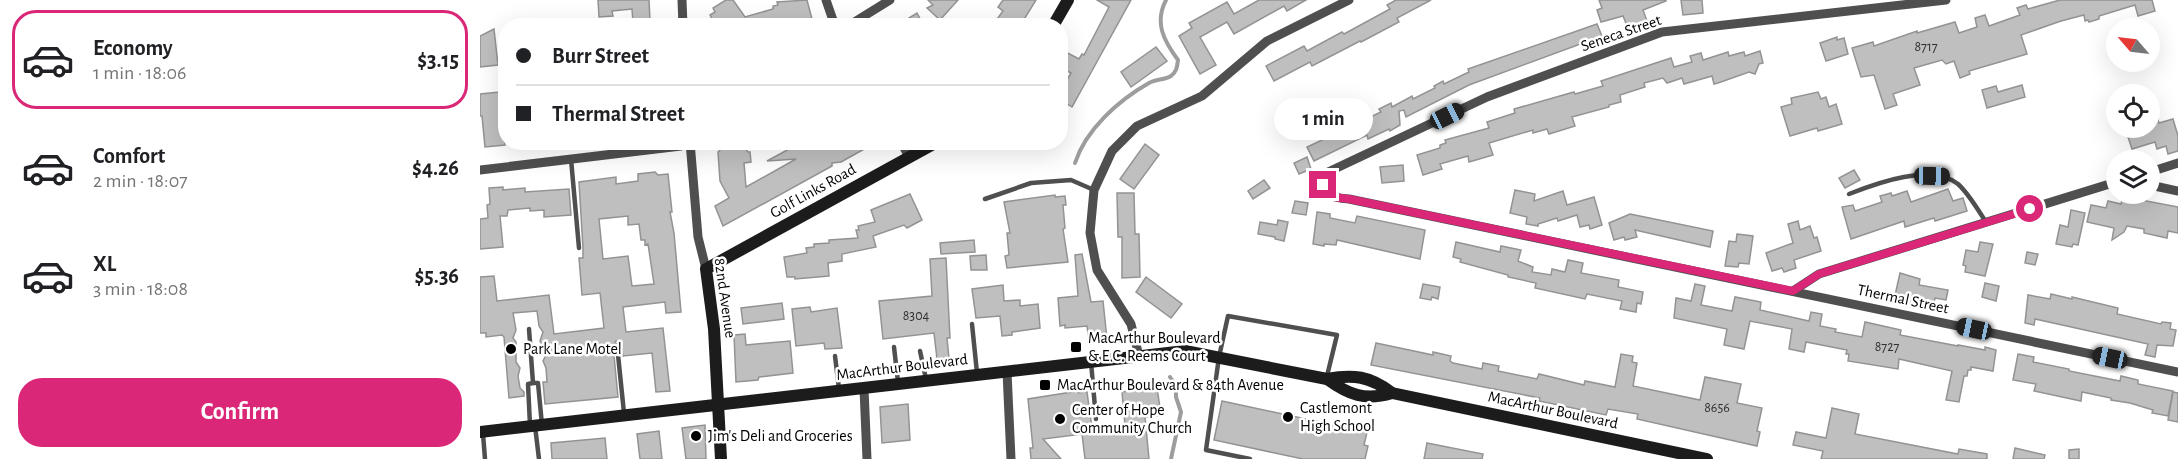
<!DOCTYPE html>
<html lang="en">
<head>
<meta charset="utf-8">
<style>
  body { margin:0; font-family:"Alegreya Sans",sans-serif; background:#f2f2f2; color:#202124; height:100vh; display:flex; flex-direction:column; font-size:22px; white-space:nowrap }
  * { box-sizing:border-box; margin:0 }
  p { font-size:20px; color:#757577 }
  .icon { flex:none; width:33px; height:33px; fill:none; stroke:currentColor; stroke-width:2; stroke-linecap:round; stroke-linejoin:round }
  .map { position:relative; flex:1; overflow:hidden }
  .side { display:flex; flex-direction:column; background:#fff; width:480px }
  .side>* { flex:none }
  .hud { position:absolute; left:18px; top:18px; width:570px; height:132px; border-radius:24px; box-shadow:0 6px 24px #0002; display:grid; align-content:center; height:132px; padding:0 18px; background:#fff }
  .needle { width:39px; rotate:298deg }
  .tools { position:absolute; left:1626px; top:18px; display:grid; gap:12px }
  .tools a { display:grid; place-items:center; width:54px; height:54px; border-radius:50%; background:#fff; box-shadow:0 6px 24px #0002; font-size:30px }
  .end { position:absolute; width:27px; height:27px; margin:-14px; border:8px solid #db2777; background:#fff; box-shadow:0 0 0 3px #fff }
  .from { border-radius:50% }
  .bubble { position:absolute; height:42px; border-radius:21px; background:#fff; box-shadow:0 6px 24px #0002; font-size:20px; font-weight:700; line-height:42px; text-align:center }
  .car { position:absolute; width:18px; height:36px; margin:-18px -9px; border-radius:8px; box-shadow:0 0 4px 2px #0007; background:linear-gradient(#222 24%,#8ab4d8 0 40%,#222 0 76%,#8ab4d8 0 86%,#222 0) }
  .hud b { display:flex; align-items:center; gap:21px; height:57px; font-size:22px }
  .hud b+b { border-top:2px solid #e0e0e0 }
  .hud i { width:15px; height:15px; background:#202124 }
  ul { padding:10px 0 0; list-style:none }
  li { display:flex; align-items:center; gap:18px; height:99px; margin:0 12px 9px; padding:0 6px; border:3px solid transparent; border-radius:24px }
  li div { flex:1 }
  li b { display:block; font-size:22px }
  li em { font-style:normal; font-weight:700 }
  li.selected { border-color:#db2777 }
  li>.icon { width:54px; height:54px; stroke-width:1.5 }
  .action { display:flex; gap:12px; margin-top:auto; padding:12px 18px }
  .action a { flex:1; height:69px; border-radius:24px; background:#db2777; color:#fff; font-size:24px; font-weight:700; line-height:69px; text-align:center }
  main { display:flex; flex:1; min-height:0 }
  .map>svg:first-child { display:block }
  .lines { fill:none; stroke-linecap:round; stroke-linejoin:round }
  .stream { stroke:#9d9d9d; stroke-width:4 }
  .building { fill:#bfbfbf; stroke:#939393; stroke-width:1.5; fill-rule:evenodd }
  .lane { stroke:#4f4f4f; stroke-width:4.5 }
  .street { stroke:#4f4f4f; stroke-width:9 }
  .secondary { stroke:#1c1c1c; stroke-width:12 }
  .route { stroke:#db2777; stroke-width:8 }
  .poi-dot { fill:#000; stroke:#fff; stroke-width:2 }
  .labels { text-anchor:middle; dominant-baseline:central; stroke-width:5; stroke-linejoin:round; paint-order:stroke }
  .number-label { font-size:14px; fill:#303030 }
  .street-label { font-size:16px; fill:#000; stroke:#fff }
  .poi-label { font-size:16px; fill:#000; stroke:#fff; text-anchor:start }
</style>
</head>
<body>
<main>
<section class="side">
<ul>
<li class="selected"><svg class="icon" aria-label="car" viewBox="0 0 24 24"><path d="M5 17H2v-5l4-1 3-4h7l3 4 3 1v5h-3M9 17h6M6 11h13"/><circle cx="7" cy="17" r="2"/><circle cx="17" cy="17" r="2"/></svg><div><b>Economy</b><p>1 min · 18:06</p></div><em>$3.15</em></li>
<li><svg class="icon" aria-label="car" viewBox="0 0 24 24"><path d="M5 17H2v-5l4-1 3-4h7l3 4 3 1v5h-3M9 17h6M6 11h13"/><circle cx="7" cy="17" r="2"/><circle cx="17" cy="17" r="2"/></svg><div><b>Comfort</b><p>2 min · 18:07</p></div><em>$4.26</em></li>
<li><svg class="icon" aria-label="car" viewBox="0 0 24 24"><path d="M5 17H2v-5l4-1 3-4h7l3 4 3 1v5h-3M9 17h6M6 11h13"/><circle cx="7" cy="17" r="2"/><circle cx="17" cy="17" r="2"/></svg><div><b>XL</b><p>3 min · 18:08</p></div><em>$5.36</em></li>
</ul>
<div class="action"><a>Confirm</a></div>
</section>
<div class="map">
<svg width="1698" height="459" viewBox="0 0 1698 459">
  <rect width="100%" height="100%" fill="#fff"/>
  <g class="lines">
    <g class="stream">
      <path d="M595 163C606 129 639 100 669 83 676 79 685 80 691 76 697 71 697 67 698 60 684 41 674 23 686 0"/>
      <path d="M690 377 696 386V397L701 412 691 459"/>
    </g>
  </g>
  <g class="building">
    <path d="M118 0H169L170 21 153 23 152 9 132 11 133 16 119 17Z"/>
    <path d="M246 0H253L265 17 293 9V6L298 5 297 2 327 0 332 19 308 26H236L230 15 235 12 233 8Z"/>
    <path d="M448 0H478L460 20 447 8 453 5Z"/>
    <path d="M523 0H556L540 26H512L523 11 518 7Z"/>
    <path d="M617 0H651L592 107 580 99V92L591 73 580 67V49L599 59 602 54 604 55 629 7Z"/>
    <path d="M779 0H826L807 11 804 6 754 34 747 22 720 37 736 65 720 74 699 36 712 28 709 23 747 2 754 14Z"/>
    <path d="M916 0H951L917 18 919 22 881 42 880 41 832 66 830 62 794 81 786 66 824 46 827 51 862 32 864 34 910 9 907 5Z"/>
    <path d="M1119 0H1186V1L1163 10 1167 21 1148 28 1143 16 1121 22 1117 10 1122 8Z"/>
    <path d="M1201 0H1222L1223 13 1203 15Z"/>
    <path d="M1580 0H1672L1675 11 1658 16 1655 5 1619 16V19L1609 22 1608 20 1605 21 1604 15 1581 21 1541 35 1547 54 1489 71 1490 74 1480 78 1474 61 1466 64 1462 60 1434 68 1440 85 1413 94 1417 105 1405 109 1394 75 1381 77 1372 48 1393 42 1394 46 1437 31V33L1475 22 1479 33 1497 27 1495 18 1505 15 1509 26 1540 15 1537 8 1546 5 1548 9Z"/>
    <path d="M437 13 444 26H416Z"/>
    <path d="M1117 24 1122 36 989 85 926 117 924 110 919 111 920 125 910 131 909 129 888 139 887 135 834 161 827 147 901 112 899 109 911 103 912 107 932 96 933 99 955 88 954 86 963 81 964 84 989 72 988 69Z"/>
    <path d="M14 29 18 65 0 67V36Z"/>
    <path d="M1357 37V40L1364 38 1368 54 1346 61 1340 43Z"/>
    <path d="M676 47 687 61 651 87 641 72Z"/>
    <path d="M1280 51 1283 63 1279 64 1275 74 1269 72 1238 83 1234 84 1232 76 1204 84 1202 78 1187 83 1183 78 1164 83 1165 87 1140 95 1141 102 1129 105V107L1092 117 1095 126 1069 134 1067 129 1053 133V130L1009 143 1013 155 989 162 988 156 960 164 962 169 943 175 937 155 960 148V145L966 143 965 140 1009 128 1007 122 1035 113 1034 109 1094 92 1095 94 1123 86 1121 81 1191 58 1194 67 1212 62 1210 56 1221 53 1223 60 1248 52 1249 56 1264 52 1265 56Z"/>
    <path d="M1542 85 1545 97 1507 108 1502 90 1516 86 1518 92Z"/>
    <path d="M19 92 25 145 5 147 2 116H0V94Z"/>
    <path d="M1338 92 1341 99 1346 97 1349 107 1356 104 1362 124 1338 131 1337 128 1310 136 1301 107 1312 104 1311 98Z"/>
    <path d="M1670 101H1672L1679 123 1693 119 1698 136V151L1688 154 1686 146 1677 149 1675 142 1652 149 1645 128H1670Z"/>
    <path d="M233 142H260L268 152H270L271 162 264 163 266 187 316 159 287 161 322 142H397L361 162 352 163V166L243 226 235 206 249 198 240 181 238 152 240 150Z"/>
    <path d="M665 144 679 155 654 189 640 179Z"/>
    <path d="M827 157 831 169 819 174 814 163Z"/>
    <path d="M923 165 924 181 902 183 900 167Z"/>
    <path d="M1374 170 1380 180 1365 188 1359 178Z"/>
    <path d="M175 172 178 175 188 174 192 212H190L194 233 201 312 186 313 185 302 143 307 146 332 183 328 190 391 176 392 172 353 143 356 141 343 136 341 133 345 138 397 65 404 63 382H67L66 368 63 361 66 355 60 341 63 332 59 326 57 311 33 313 36 330 33 338 36 342V362L40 368 38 376 40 388 44 392V396L29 398 24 337 22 335 6 337V333H0V277L14 276 17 301 69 295 74 334 124 328 120 293 102 295 99 258H103V248L99 182 136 177V184L158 181V174ZM148 216V225L159 224 161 240H165V245L168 244 174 284 152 286 148 256 123 259 119 219Z"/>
    <path d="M784 180 790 188 773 199 768 191Z"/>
    <path d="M23 187V190L45 188V192L89 189 91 215 64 217V210L50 211V208L28 210 27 216H20L23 247 0 249V219L8 218 7 205 10 204 9 188Z"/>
    <path d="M1468 189 1473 201 1483 198 1487 211 1455 221 1454 218 1425 227 1424 221 1371 239 1362 207 1373 205 1375 211 1402 202 1400 196 1411 193 1412 196 1427 191 1431 202Z"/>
    <path d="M1035 190 1055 194 1054 201 1083 191 1087 205 1114 197 1122 225 1110 229 1109 225 1100 227 1097 215 1078 221 1077 218 1058 224V226L1046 224 1047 217 1030 213Z"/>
    <path d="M637 193H654L655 234H659L660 277 642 278V237H638Z"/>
    <path d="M430 194 442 220 440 221 427 228 424 225 393 236 396 247 362 254V261L348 263 349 276 315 279V277H307L304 257 327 253 326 248 334 247V244L349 243V240L378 238 376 230H379L378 226 395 222 391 210Z"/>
    <path d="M575 195V197L585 196 586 205H583L585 228 583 229 588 262 527 268 525 256 529 255 527 233H530L524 202Z"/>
    <path d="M1656 195 1667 197 1666 201 1698 207V233L1688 231 1687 238 1664 233V229L1647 226 1644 232 1632 240 1634 228 1607 222 1611 205 1626 208 1628 201 1641 204 1642 200 1649 202 1650 198 1655 199Z"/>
    <path d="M815 201 828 203 826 215 812 213Z"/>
    <path d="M1591 210 1605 213 1598 245 1593 244 1592 247 1576 244 1580 225 1588 227Z"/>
    <path d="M837 212 850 214V218L875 223 877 216 945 230 940 259 857 240 856 245 844 244V246L833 244Z"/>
    <path d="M1150 214 1233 231 1230 247 1155 230 1157 237 1145 240 1144 237 1134 240 1129 223Z"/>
    <path d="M798 220 808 222 804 241 795 239V237L778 234 780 222 797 225Z"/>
    <path d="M1318 221 1320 230 1330 226 1334 238 1337 237 1341 251 1314 260 1316 268 1304 272 1302 268 1292 271 1286 253 1313 243 1308 224Z"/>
    <path d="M1257 234 1273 236 1269 264 1259 263 1258 267 1245 266 1249 241 1256 242Z"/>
    <path d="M494 240 495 252 461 254 460 243Z"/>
    <path d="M976 242 1020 252 1021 246 1041 250 1038 261 1053 267 1052 272 1071 275 1072 269 1085 272 1088 260 1103 263 1101 273 1139 280 1138 287 1163 292 1161 304 1157 303 1156 312 1140 309 1142 301 1107 294 1105 299 1055 288 1056 283 1028 277V275L980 262 981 259 973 257Z"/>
    <path d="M1500 242 1513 244 1505 276 1485 272 1486 266 1483 265 1486 250 1498 252Z"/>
    <path d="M1547 252 1558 254 1555 265 1545 263Z"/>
    <path d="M602 254 611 302 623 301 627 339 609 341 607 326 585 328V325L580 326 578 298 598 296 595 255Z"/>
    <path d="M506 255 507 270H491L490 256Z"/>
    <path d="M466 258 470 338H467L469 358 457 359 454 333 403 339 399 301 452 296 450 259Z"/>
    <path d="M1420 273 1440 279 1439 285 1468 290 1466 300 1455 298 1453 308 1414 300Z"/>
    <path d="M666 277 702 304 691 318 656 292Z"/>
    <path d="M1505 283 1519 286 1516 301 1502 297Z"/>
    <path d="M943 284 960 287 958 299 952 297 951 300 940 298Z"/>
    <path d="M1215 284 1225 286 1221 305 1252 311 1255 297 1281 302 1280 310 1329 321 1331 312 1342 314 1340 326 1356 329 1355 332 1382 337 1385 322 1421 330 1420 335 1478 346V345L1505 350V347L1516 350 1513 371 1491 367V370H1488L1487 376H1484L1479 402 1466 400 1472 371 1419 359 1418 369 1368 361 1369 354H1366L1367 350 1326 342 1324 352 1309 349 1312 329 1270 321 1264 349 1244 345 1247 329 1194 318 1196 298 1211 301Z"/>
    <path d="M523 285 524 301 540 300V306L558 304 560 328 532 332V335L522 336 520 316 496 318 492 289Z"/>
    <path d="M1571 294 1592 299V297L1638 308 1637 314 1681 324 1682 322 1691 323 1690 329 1696 330 1693 346 1677 345 1675 357 1665 355 1668 344 1555 319 1554 325 1545 323 1548 295 1570 299Z"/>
    <path d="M302 303 304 319 263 324 261 308Z"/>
    <path d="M330 307 331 312 357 308 362 348 345 349 344 343 316 346 312 309Z"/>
    <path d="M265 334 266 345 310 341 313 373 279 377 278 380 256 382 254 335Z"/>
    <path d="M896 343 953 355V352L971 356 970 361 973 363 1002 369 1003 363 1019 366 1018 371 1057 379 1059 374 1104 385 1105 381 1135 387 1141 354 1153 356 1152 362 1157 363 1153 386 1220 400 1225 377 1261 384 1257 403 1282 408 1277 431 1280 432 1277 446 1157 419 1158 414 1128 409 1126 415 1059 401 1060 398 891 365Z"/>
    <path d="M1538 354 1554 357 1553 362 1589 369V371L1640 381 1641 376 1658 380V384L1693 391 1688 416 1672 413 1673 410 1650 403 1631 400V398L1602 392 1601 401 1554 391 1556 384 1533 380Z"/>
    <path d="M677 387 681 415 665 417 669 459H605L602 434 563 439 581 459H551L550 448H553L548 399 599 391V393L607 392 612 428 645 425 642 392Z"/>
    <path d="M1693 392 1698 393V422L1688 420Z"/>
    <path d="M742 401 887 432 884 445 888 446 885 459H823L734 440Z"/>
    <path d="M428 404 430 440 402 443 400 407Z"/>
    <path d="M1352 408 1379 414 1375 434 1478 454 1479 449 1507 454V459H1341L1343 451 1313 445 1316 432 1346 438Z"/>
    <path d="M225 425 226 459H206L202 428Z"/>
    <path d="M179 431 182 459H160L157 434Z"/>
    <path d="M125 438 127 459H72L71 443Z"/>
    <path d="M947 443 1003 454 1002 459H944Z"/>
    <path d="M1535 448 1565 455 1564 459H1533Z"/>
    <path d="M1599 449V459H1589V450Z"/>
  </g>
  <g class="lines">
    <g class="lane">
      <path d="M91 159 99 248"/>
      <path d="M1369 194C1397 183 1451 163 1478 184 1489 194 1498 210 1506 222"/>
      <path d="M505 199 551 183 591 180 614 190"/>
      <path d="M492 324 497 373"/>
      <path d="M49 329 53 383H58L62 425"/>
      <path d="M137 345 144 413"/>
      <path d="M414 347 418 382"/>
      <path d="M440 351 446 379"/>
      <path d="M355 356 359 389"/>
      <path d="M611 362 616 419"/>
      <path d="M50 425 48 384 53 383"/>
      <path d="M55 426 59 459"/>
      <path d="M3 434 5 459"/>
      <path d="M770 459 726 450 739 357 748 316 857 335 847 376"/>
    </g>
    <g class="street">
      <path d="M202 0 203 26"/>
      <path d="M346 0 355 26"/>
      <path d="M1466 0 1182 32 1007 97 846 173C835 192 852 198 869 199L1698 372"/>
      <path d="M368 26 410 0"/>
      <path d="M210 142 218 237 226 269"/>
      <path d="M421 142 429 157"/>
      <path d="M0 170 201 146 205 142"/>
      <path d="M1670 172 1698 163"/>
      <path d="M1670 185 1698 191"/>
      <path d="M1313 291 1339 274 1636 182"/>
      <path d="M659 356 651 324 617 270 610 233 614 190 632 151 657 126 722 96 787 41 869 0"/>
      <path d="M527 372 531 459"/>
      <path d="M384 389 387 459"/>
    </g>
    <g class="secondary">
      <path d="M573 26 588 0"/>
      <path d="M847 379C869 395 885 401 912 393"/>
      <path d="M0 432 705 351 847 379C873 374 890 376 912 393L1227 459"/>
      <path d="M241 459 234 329 226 269 457 142"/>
    </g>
  </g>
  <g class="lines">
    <path class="route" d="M843 185 853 197 869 199 1313 291 1339 274 1550 209"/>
  </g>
  <g class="poi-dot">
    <rect x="590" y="341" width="12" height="12" rx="3"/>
    <circle cx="31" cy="349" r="6"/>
    <rect x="559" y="379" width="12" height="12" rx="3"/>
    <circle cx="808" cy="417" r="6"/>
    <circle cx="580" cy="419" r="6"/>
    <circle cx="216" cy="436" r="6"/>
  </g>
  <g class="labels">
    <g class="number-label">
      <text x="1446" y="47">8717</text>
      <text x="436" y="316">8304</text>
      <text x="1407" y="347">8727</text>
      <text x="1237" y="408">8656</text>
    </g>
    <g class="street-label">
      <text transform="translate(1141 33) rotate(-19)">Seneca Street</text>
      <text transform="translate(333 191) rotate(-29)">Golf Links Road</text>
      <text transform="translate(245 298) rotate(82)">82nd Avenue</text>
      <text transform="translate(1423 299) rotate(12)">Thermal Street</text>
      <text transform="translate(422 367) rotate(-7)">MacArthur Boulevard</text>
      <text transform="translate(1073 410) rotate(12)">MacArthur Boulevard</text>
    </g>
    <g class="poi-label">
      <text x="608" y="338">MacArthur Boulevard<tspan x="608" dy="18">&amp; E.C. Reems Court</tspan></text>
      <text x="43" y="349">Park Lane Motel</text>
      <text x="577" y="385">MacArthur Boulevard &amp; 84th Avenue</text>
      <text x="820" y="408">Castlemont<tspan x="820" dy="18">High School</tspan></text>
      <text x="592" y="410">Center of Hope<tspan x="592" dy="18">Community Church</tspan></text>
      <text x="228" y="436">Jim's Deli and Groceries</text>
    </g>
  </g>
</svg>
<div class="tools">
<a><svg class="needle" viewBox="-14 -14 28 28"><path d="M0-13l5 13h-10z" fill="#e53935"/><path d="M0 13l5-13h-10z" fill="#757577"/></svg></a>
<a><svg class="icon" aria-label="locate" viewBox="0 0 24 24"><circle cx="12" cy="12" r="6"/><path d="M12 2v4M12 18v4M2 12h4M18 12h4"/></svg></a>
<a><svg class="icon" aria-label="layers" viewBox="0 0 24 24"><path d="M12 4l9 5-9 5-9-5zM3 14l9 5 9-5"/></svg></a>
</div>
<i class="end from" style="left:1550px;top:209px"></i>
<i class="end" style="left:843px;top:185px"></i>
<div class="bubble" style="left:794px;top:98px;width:99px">1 min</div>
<i class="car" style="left:967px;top:116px;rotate:64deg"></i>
<i class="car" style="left:1452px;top:176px;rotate:91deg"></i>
<i class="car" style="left:1494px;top:329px;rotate:282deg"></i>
<i class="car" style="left:1630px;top:358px;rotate:282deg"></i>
<div class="hud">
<b><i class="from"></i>Burr Street</b>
<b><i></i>Thermal Street</b>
</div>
</div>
</main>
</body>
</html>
